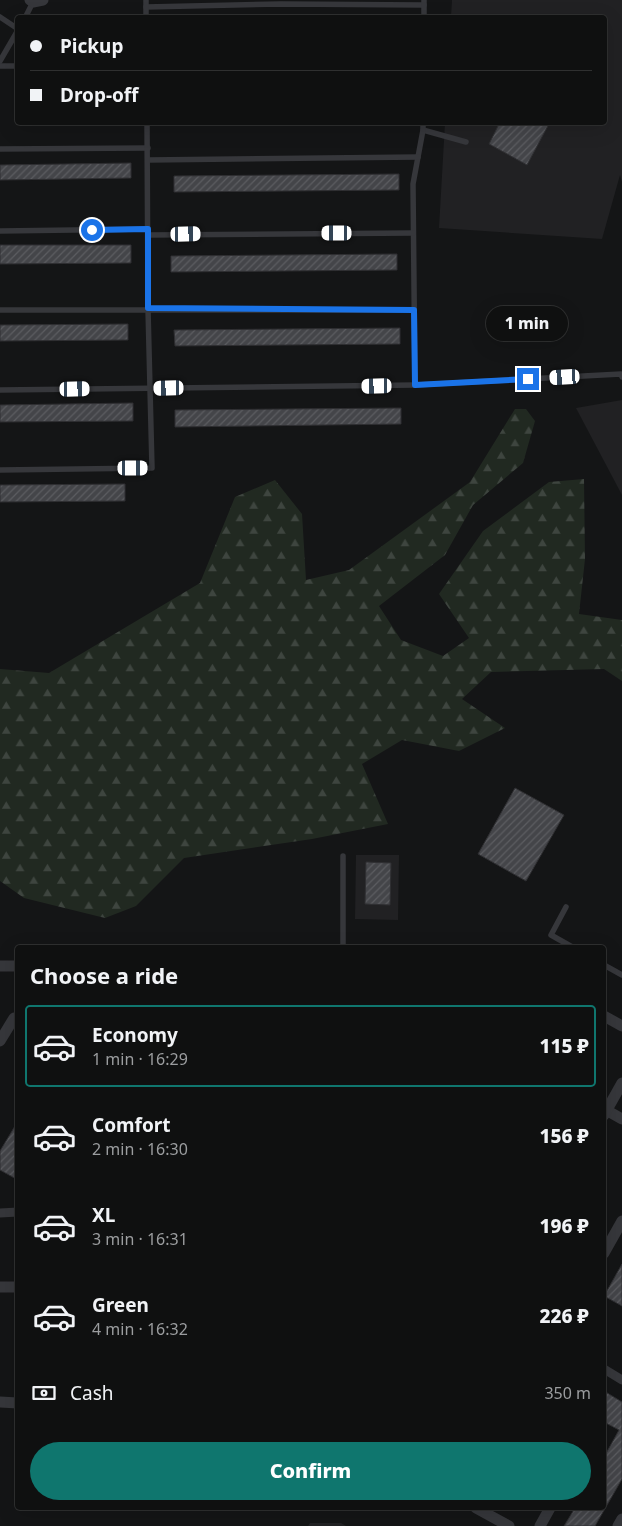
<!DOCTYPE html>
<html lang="en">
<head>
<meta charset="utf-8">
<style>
  body { margin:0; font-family:"Noto Sans",sans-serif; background:#181919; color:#f1f3f6; height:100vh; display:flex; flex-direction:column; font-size:19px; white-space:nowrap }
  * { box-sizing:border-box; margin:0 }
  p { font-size:16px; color:#9b9d9f }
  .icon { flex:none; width:28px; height:28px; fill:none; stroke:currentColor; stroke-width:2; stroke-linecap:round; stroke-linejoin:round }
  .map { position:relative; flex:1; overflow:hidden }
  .drawer { position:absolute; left:15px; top:945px; width:591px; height:565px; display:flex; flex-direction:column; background:#0f1010; border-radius:5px; box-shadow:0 5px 20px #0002,0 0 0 1px #2f3030 }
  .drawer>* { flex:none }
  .top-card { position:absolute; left:15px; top:15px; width:592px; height:110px; border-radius:5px; box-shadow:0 5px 20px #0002,0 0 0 1px #2f3030; display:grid; align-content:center; height:110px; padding:0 15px; background:#0f1010 }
  .end { position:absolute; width:22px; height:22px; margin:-11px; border:6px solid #1a73e8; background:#fff; box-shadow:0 0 0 2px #fff }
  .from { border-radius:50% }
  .bubble { position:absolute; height:35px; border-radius:18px; background:#0f1010; box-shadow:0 5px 20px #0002,0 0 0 1px #2f3030; font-size:16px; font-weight:800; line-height:35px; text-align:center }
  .car { position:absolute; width:15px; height:30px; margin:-15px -8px; border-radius:6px; box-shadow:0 0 4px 1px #0007; background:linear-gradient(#fff 24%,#345 0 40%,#fff 0 76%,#345 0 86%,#fff 0) }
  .top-card b { display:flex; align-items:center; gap:18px; height:48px; font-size:19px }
  .top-card b+b { border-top:1px solid #2f3030 }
  .top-card i { width:12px; height:12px; background:#f1f3f6 }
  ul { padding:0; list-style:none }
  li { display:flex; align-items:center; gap:15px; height:82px; margin:0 10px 8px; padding:0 5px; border:2px solid transparent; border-radius:5px }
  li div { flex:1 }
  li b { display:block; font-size:19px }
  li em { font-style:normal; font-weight:800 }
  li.active { border-color:#0f766e }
  li>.icon { width:45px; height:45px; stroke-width:1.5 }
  h2 { padding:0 15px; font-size:22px; line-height:60px }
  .pay { display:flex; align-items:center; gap:12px; height:55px; padding:0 15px; font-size:19px }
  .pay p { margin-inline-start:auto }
  .cta { display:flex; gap:10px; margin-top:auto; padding:10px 15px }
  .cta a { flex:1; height:58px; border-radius:30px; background:#0f766e; color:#fff; font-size:20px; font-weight:800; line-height:58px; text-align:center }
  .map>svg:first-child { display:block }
  .built { fill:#212123 }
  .forest { fill:url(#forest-firs) }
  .building { fill:url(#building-hatch); stroke:#2f2f32 }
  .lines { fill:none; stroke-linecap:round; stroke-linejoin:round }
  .service { stroke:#36373b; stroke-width:5.5 }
  .pedestrian { stroke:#36373b; stroke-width:9 }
  .minor { stroke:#36373b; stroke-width:11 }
  .route { stroke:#1a73e8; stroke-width:6 }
</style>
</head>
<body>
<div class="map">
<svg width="622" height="1526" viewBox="0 0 622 1526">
  <defs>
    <pattern id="forest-firs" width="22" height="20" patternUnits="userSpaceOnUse" patternTransform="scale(1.25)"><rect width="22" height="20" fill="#212921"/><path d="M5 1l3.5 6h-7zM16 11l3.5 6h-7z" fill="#3e453f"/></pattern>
    <pattern id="building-hatch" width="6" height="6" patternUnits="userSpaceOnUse" patternTransform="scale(1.25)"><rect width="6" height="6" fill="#444549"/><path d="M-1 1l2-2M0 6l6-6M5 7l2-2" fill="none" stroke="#5c5d61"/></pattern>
  </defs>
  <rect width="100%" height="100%" fill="#141516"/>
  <g class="built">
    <path d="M452 0H622V182L620 175 602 239 439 228 445 123 605 122V18L451 17Z"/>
    <path d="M622 400V495L576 408Z"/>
    <path d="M356 855H399L398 920 355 919Z"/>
    <path d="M310 1523H341L346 1526H308Z"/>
  </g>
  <path class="forest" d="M515 409H526L535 421 523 463 473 505 445 555 379 606 401 640 443 656 469 638 439 594 483 531 549 482 584 479 585 559 579 614 622 620V681L604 669 491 672 462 699 505 728 459 751 402 740 362 764 388 824 312 839 184 858 136 906 105 918 24 898 0 881V669L49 673 200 583 235 497 275 480 302 514 306 580 349 570 470 482Z"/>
  <g class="building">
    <path d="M500 122H550L527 165 489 144Z"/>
    <path d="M131 163V178L0 180V165Z"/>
    <path d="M399 174V190L174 192V176Z"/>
    <path d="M0 245H131V263L0 264Z"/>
    <path d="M397 254V270L171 272V256Z"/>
    <path d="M128 324V340L0 341V325Z"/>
    <path d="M400 328V344L175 346 174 330Z"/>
    <path d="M133 403V421L0 422V405Z"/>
    <path d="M401 408V424L175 427V410Z"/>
    <path d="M125 484V501L0 502V485Z"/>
    <path d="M515 788 564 815 526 881 478 854Z"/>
    <path d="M366 862 391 863 390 905 365 904Z"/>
    <path d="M18 1121V1180L0 1170V1151Z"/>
    <path d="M622 1264V1306L604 1296Z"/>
    <path d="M604 1391 622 1402V1479L595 1526H564L575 1508H604V1457L619 1430 604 1422Z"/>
  </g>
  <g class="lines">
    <g class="service">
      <path d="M146 7 281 4 424 5"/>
      <path d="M0 17 18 29"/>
      <path d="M25 18 33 2"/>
      <path d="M146 18V0"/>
      <path d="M424 18V0"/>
      <path d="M0 61 18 30"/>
      <path d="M0 66H18"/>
      <path d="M423 122V130L466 142"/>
      <path d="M423 130 413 184 415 385 621 374 622 377"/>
      <path d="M0 149 148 148"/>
      <path d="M148 160 418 157"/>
      <path d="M0 231 148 229"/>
      <path d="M148 235 413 233"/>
      <path d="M0 310H414"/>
      <path d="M0 390 415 385"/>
      <path d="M0 470 152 468 148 309 147 122"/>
      <path d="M343 856V948"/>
      <path d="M566 907 551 935 574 948"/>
      <path d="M604 965 622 975"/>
    </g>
    <g class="pedestrian">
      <path d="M0 1213 18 1212"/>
      <path d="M604 1369 622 1380"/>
    </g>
    <g class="minor">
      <path d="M30 0 33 2 43 0"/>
      <path d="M0 966H18"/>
      <path d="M604 1016 622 1026"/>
      <path d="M0 1041 14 1018 18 1020"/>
      <path d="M606 1110 622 1119"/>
      <path d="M604 1115 622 1083"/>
      <path d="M604 1253 622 1221"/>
      <path d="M0 1287H18"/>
      <path d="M0 1402 18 1403"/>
      <path d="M476 1508 509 1526"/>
      <path d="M540 1526 550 1508"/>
      <path d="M618 1526 622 1519"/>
    </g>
  </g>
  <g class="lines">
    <path class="route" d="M92 230 148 229V308L414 310 415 385 528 379"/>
  </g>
</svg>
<i class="end from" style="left:92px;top:230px"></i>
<i class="end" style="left:528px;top:379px"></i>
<div class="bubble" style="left:486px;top:306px;width:82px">1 min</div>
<i class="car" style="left:337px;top:233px;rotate:270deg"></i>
<i class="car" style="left:186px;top:234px;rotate:89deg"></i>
<i class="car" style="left:565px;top:377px;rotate:267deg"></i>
<i class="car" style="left:377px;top:386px;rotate:269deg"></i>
<i class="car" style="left:169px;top:388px;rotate:269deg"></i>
<i class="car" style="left:75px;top:389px;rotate:89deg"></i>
<i class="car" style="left:133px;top:468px;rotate:90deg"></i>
<div class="top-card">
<b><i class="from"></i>Pickup</b>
<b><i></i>Drop-off</b>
</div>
<section class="drawer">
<h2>Choose a ride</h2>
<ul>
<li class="active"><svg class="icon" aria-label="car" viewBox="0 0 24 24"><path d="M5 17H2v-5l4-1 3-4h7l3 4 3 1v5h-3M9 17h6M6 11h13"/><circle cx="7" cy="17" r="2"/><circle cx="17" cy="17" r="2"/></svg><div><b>Economy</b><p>1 min · 16:29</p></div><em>115 ₽</em></li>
<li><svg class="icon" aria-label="car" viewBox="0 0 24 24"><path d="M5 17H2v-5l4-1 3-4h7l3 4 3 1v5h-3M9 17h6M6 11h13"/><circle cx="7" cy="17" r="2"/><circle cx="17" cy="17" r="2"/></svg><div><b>Comfort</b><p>2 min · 16:30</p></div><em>156 ₽</em></li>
<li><svg class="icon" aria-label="car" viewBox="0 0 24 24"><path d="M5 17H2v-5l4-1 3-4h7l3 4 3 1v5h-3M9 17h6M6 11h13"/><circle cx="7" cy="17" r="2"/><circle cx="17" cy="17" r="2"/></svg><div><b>XL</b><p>3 min · 16:31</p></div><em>196 ₽</em></li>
<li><svg class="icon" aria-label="car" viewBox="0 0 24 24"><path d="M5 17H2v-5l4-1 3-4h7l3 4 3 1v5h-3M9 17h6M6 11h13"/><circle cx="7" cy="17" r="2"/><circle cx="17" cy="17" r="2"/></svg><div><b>Green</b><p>4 min · 16:32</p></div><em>226 ₽</em></li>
</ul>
<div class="pay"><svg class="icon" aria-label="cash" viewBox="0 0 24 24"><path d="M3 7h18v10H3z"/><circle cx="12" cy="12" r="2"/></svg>Cash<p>350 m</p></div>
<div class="cta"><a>Confirm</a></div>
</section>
</div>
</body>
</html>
